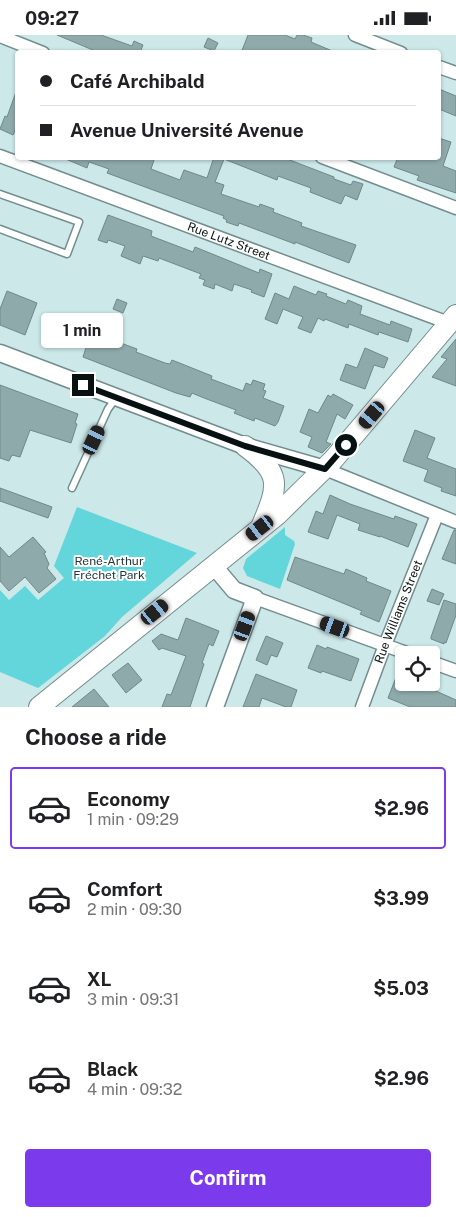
<!DOCTYPE html>
<html lang="en">
<head>
<meta charset="utf-8">
<style>
  body { margin:0; font-family:"Public Sans",sans-serif; background:#f6f6f6; color:#202124; height:100vh; display:flex; flex-direction:column; font-size:19px; white-space:nowrap }
  * { box-sizing:border-box; margin:0 }
  p { font-size:16px; color:#757577 }
  .icon { flex:none; width:28px; height:28px; fill:none; stroke:currentColor; stroke-width:2; stroke-linecap:round; stroke-linejoin:round }
  .map { position:relative; height:672px; overflow:hidden }
  .side { display:flex; flex-direction:column; background:#fff; flex:1 }
  .side>* { flex:none }
  .hud { position:absolute; left:15px; top:15px; width:426px; height:110px; border-radius:5px; box-shadow:0 1px 4px #0004; display:grid; align-content:center; height:110px; padding:0 25px; background:#fff }
  .tools { position:absolute; left:395px; top:611px; display:grid; gap:10px }
  .tools a { display:grid; place-items:center; width:45px; height:45px; border-radius:5px; background:#fff; box-shadow:0 1px 4px #0004; font-size:25px }
  .end { position:absolute; width:22px; height:22px; margin:-11px; border:6px solid #071111; background:#fff; box-shadow:0 0 0 2px #fff }
  .from { border-radius:50% }
  .bubble { position:absolute; height:35px; border-radius:5px; background:#fff; box-shadow:0 1px 4px #0004; font-size:16px; font-weight:700; line-height:35px; text-align:center }
  .car { position:absolute; width:15px; height:30px; margin:-15px -8px; border-radius:6px; box-shadow:0 0 4px 1px #0007; background:linear-gradient(#222 24%,#8ab4d8 0 40%,#222 0 76%,#8ab4d8 0 86%,#222 0) }
  .hud b { display:flex; align-items:center; gap:18px; height:48px; font-size:19px }
  .hud b+b { border-top:1px solid #e0e0e0 }
  .hud i { width:12px; height:12px; background:#202124 }
  ul { padding:0; list-style:none }
  li { display:flex; align-items:center; gap:15px; height:82px; margin:0 10px 8px; padding:0 15px; border:2px solid transparent; border-radius:5px }
  li div { flex:1 }
  li b { display:block; font-size:19px }
  li em { font-style:normal; font-weight:700 }
  li.current { border-color:#7c3aed }
  li>.icon { width:45px; height:45px; stroke-width:1.5 }
  h2 { padding:0 25px; font-size:22px; line-height:60px }
  .button { display:flex; gap:10px; margin-top:auto; padding:10px 25px }
  .button a { flex:1; height:58px; border-radius:5px; background:#7c3aed; color:#fff; font-size:20px; font-weight:700; line-height:58px; text-align:center }
  .status { display:flex; justify-content:space-between; align-items:center; height:35px; padding:0 25px; background:#fff; direction:ltr }
  .status svg { height:14px; fill:currentColor }
  .map>svg:first-child { display:block }
  .green { fill:#62d6db }
  .building { fill:#8faaab; stroke:#6f898a }
  .lines { fill:none; stroke-linecap:round; stroke-linejoin:round }
  .service-casing { stroke:#738d8e; stroke-width:9 }
  .minor-casing { stroke:#738d8e; stroke-width:15 }
  .tertiary-casing { stroke:#738d8e; stroke-width:19 }
  .primary-casing { stroke:#738d8e; stroke-width:22 }
  .service { stroke:#fff; stroke-width:6 }
  .minor { stroke:#fff; stroke-width:12 }
  .tertiary { stroke:#fff; stroke-width:16 }
  .primary { stroke:#fff; stroke-width:20 }
  .route { stroke:#071111; stroke-width:6 }
  .labels { text-anchor:middle; dominant-baseline:central; stroke-width:4; stroke-linejoin:round; paint-order:stroke }
  .street-label { font-size:12px; fill:#071111; stroke:#fff }
  .park-label { font-size:12px; fill:#213839; stroke:#fff }
</style>
</head>
<body>
<div class="status"><b>09:27</b><svg viewBox="0 0 49 12"><path d="M0 12V9h3v3zM5 12V6h3v6zM10 12V3h3v9zM15 12V0h3v12zM26 1h20v11H26zM47 4h2v5h-2z"/></svg></div>
<div class="map">
<svg width="456" height="672" viewBox="0 0 456 672">
  <rect width="100%" height="100%" fill="#cce8e9"/>
  <g class="green">
    <path d="M77 472 197 518 122 582 105 601 38 653 0 637V555L9 565 25 551 38 565 64 543 54 531Z"/>
    <path d="M285 492V500L294 506 295 509 280 554 247 541 243 533 246 524Z"/>
  </g>
  <g class="building">
    <path d="M57 0H101L132 11 134 6 143 10 141 15 145 18H100Z"/>
    <path d="M248 0H285L295 4 297 0H303L312 3 311 7 337 18H241Z"/>
    <path d="M208 3 218 8 214 16 204 12Z"/>
    <path d="M439 54 456 61V81L439 74Z"/>
    <path d="M16 57 18 89 13 100 0 94 5 81 7 82Z"/>
    <path d="M439 103 451 107 443 131 456 136V158L417 145 419 141 394 132 398 122H439Z"/>
    <path d="M61 122H155L151 134 180 145 184 135 207 143 214 122H282L334 142V144L351 150 353 146 363 149 357 165 345 160 341 169 310 157 311 153 278 141 277 145 224 124 215 147 224 150 221 159 259 172 260 169 274 174 273 177 302 188 301 191 356 210 349 228 295 207V209L239 188 238 191 226 187 227 185 223 183 224 181 107 138 109 134 89 127 87 133Z"/>
    <path d="M108 180 152 196 151 201 193 217 195 212 259 238 260 234 272 239 264 262 251 257 252 255 234 249 232 256 215 249 214 254 203 250 205 245 199 243 201 239 159 223 158 226 143 221 140 229 121 221 125 211 108 205 107 208 98 205Z"/>
    <path d="M294 251 316 260 318 256 327 259 326 261 346 269 348 265 362 271 360 279 390 290 391 286 412 294 408 307 379 297 378 300 349 289 348 293 325 284 324 286 318 283 311 298 298 293 303 282 283 274 277 289 265 284 275 258 289 264Z"/>
    <path d="M7 256 37 268 25 300 0 290V274Z"/>
    <path d="M117 264 127 268 123 278 113 274Z"/>
    <path d="M91 297 137 314 136 317 165 328 170 329 172 325 212 341 211 344 243 356 246 348 251 350 253 345 265 349 263 355 266 356 263 363 284 371 278 387 275 391 255 383 254 386 234 378 236 375 204 363 192 358 190 362 176 358 83 322Z"/>
    <path d="M456 304V351L432 342 447 324 441 322Z"/>
    <path d="M365 313 388 323 384 333 374 330 365 354 340 345 346 329 357 333Z"/>
    <path d="M0 350 78 379 75 388 77 389 71 408 30 395 20 422 12 420 9 426 0 423Z"/>
    <path d="M333 359 353 370 345 384 337 379 326 407 331 409 322 418 308 412 312 402 300 397 309 374 318 378 328 360 331 362Z"/>
    <path d="M415 395 435 403 427 423 456 434V461L441 456 442 453 424 446 428 435 403 426Z"/>
    <path d="M0 453 52 472 48 483 0 466Z"/>
    <path d="M330 460 350 469 394 484 395 481 417 489 408 512 380 501V502L358 495 360 489 337 480 328 504 308 497 316 476 323 479Z"/>
    <path d="M454 495H456V529L442 524Z"/>
    <path d="M33 502 46 517 44 518 49 529 47 533 56 544 39 558 25 542 9 556 0 546V512L9 522Z"/>
    <path d="M295 522 344 539 346 534 367 543 366 546 391 556 379 587 360 579 362 576 287 545Z"/>
    <path d="M432 554 444 559 439 570 427 566Z"/>
    <path d="M444 565 456 569V580L446 608 444 607V609L431 604V602Z"/>
    <path d="M186 583 219 596 213 611 209 609 202 628 204 629 190 672H162L167 659 171 660 186 621 162 613 159 615 152 606 161 599 178 605Z"/>
    <path d="M266 601 283 608 277 622 271 620 267 630 256 625Z"/>
    <path d="M317 610 326 614 327 612 359 624 351 646 322 636 321 638 308 633Z"/>
    <path d="M128 628 142 645 126 658 112 640Z"/>
    <path d="M256 639 297 655 291 672H286L262 663 259 672H243Z"/>
    <path d="M397 640 404 643V648H418L456 665V672H410L388 663Z"/>
    <path d="M94 654 109 672H72Z"/>
  </g>
  <g class="lines">
    <g class="service-casing">
      <g id="service">
        <path d="M0 159 79 187 67 219 0 194"/>
        <path d="M72 453 108 374 116 363"/>
      </g>
    </g>
    <g class="minor-casing">
      <g id="minor">
        <path d="M355 0 401 18"/>
        <path d="M0 1 43 18"/>
        <path d="M439 32 456 38"/>
        <path id="s1" d="M0 121 454 290"/>
        <path d="M322 122 456 173"/>
        <path d="M325 434 456 487"/>
        <path d="M255 563 412 620"/>
        <path d="M431 627 456 636"/>
        <path id="s2" d="M362 672 385 610 437 480"/>
      </g>
    </g>
    <g class="tertiary-casing">
      <g id="tertiary">
        <path d="M0 318 245 411 325 434"/>
        <path d="M213 530 234 555 255 563 215 672"/>
      </g>
    </g>
    <g class="primary-casing">
      <g id="primary">
        <path d="M245 411C282 438 279 450 262 490"/>
        <path d="M39 672 277 480 333 425 456 280"/>
      </g>
    </g>
    <use href="#service" class="service"/>
    <use href="#minor" class="minor"/>
    <use href="#tertiary" class="tertiary"/>
    <use href="#primary" class="primary"/>
  </g>
  <g class="lines">
    <path class="route" d="M83 350 245 411 325 434 346 410"/>
  </g>
  <g class="labels">
    <g class="street-label">
      <text stroke="none"><textPath href="#s1" startOffset="244">Rue Lutz Street</textPath></text>
      <text stroke="none"><textPath href="#s2" startOffset="102">Rue Williams Street</textPath></text>
    </g>
    <g class="park-label">
      <text x="109" y="526">René-Arthur<tspan x="109" dy="14">Fréchet Park</tspan></text>
    </g>
  </g>
</svg>
<div class="tools">
<a><svg class="icon" aria-label="locate" viewBox="0 0 24 24"><circle cx="12" cy="12" r="6"/><path d="M12 2v4M12 18v4M2 12h4M18 12h4"/></svg></a>
</div>
<i class="end from" style="left:346px;top:410px"></i>
<i class="end" style="left:83px;top:350px"></i>
<div class="bubble" style="left:41px;top:278px;width:82px">1 min</div>
<i class="car" style="left:372px;top:380px;rotate:220deg"></i>
<i class="car" style="left:94px;top:405px;rotate:25deg"></i>
<i class="car" style="left:260px;top:493px;rotate:232deg"></i>
<i class="car" style="left:155px;top:577px;rotate:51deg"></i>
<i class="car" style="left:245px;top:591px;rotate:20deg"></i>
<i class="car" style="left:335px;top:592px;rotate:290deg"></i>
<div class="hud">
<b><i class="from"></i>Café Archibald</b>
<b><i></i>Avenue Université Avenue</b>
</div>
</div>
<section class="side">
<h2>Choose a ride</h2>
<ul>
<li class="current"><svg class="icon" aria-label="car" viewBox="0 0 24 24"><path d="M5 17H2v-5l4-1 3-4h7l3 4 3 1v5h-3M9 17h6M6 11h13"/><circle cx="7" cy="17" r="2"/><circle cx="17" cy="17" r="2"/></svg><div><b>Economy</b><p>1 min · 09:29</p></div><em>$2.96</em></li>
<li><svg class="icon" aria-label="car" viewBox="0 0 24 24"><path d="M5 17H2v-5l4-1 3-4h7l3 4 3 1v5h-3M9 17h6M6 11h13"/><circle cx="7" cy="17" r="2"/><circle cx="17" cy="17" r="2"/></svg><div><b>Comfort</b><p>2 min · 09:30</p></div><em>$3.99</em></li>
<li><svg class="icon" aria-label="car" viewBox="0 0 24 24"><path d="M5 17H2v-5l4-1 3-4h7l3 4 3 1v5h-3M9 17h6M6 11h13"/><circle cx="7" cy="17" r="2"/><circle cx="17" cy="17" r="2"/></svg><div><b>XL</b><p>3 min · 09:31</p></div><em>$5.03</em></li>
<li><svg class="icon" aria-label="car" viewBox="0 0 24 24"><path d="M5 17H2v-5l4-1 3-4h7l3 4 3 1v5h-3M9 17h6M6 11h13"/><circle cx="7" cy="17" r="2"/><circle cx="17" cy="17" r="2"/></svg><div><b>Black</b><p>4 min · 09:32</p></div><em>$2.96</em></li>
</ul>
<div class="button"><a>Confirm</a></div>
</section>
</body>
</html>
